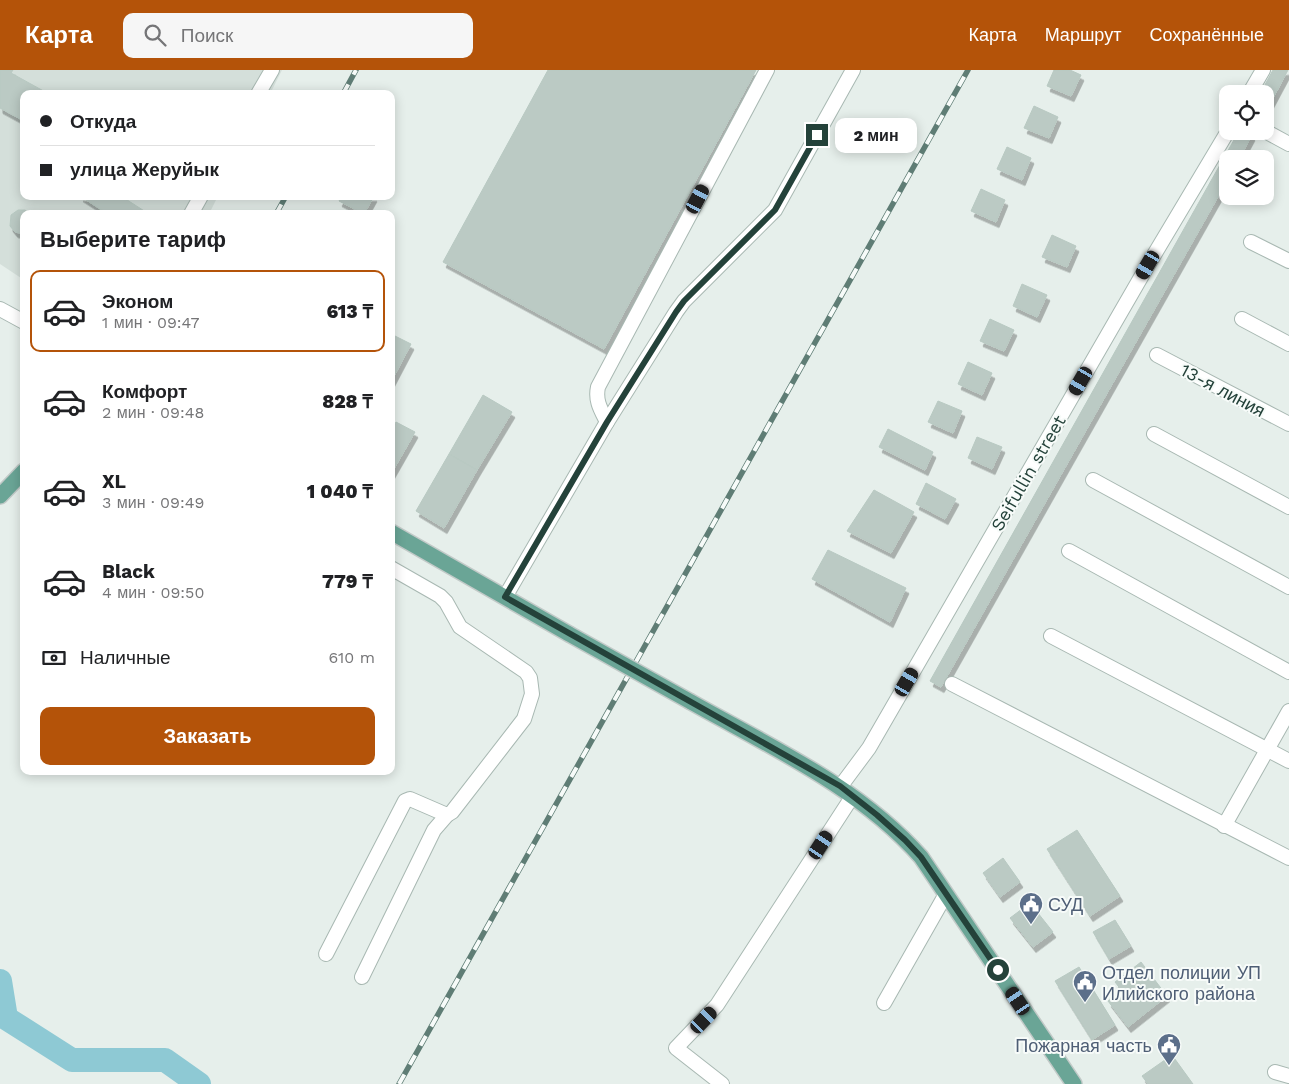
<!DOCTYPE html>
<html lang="ru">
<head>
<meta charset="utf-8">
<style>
  body { margin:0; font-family:"Work Sans",sans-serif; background:#f6f6f6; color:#202124; height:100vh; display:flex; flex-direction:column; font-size:19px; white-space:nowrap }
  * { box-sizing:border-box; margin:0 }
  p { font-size:16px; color:#757577 }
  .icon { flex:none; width:28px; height:28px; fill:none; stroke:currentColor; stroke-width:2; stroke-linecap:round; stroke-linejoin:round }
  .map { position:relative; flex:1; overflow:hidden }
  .details { position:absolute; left:20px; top:140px; width:375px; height:565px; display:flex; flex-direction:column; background:#fff; border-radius:10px; box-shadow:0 2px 12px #0003 }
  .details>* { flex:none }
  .hud { position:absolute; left:20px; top:20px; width:375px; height:110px; border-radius:10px; box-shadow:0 2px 12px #0003; display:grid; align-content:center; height:110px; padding:0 20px; background:#fff }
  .tools { position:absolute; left:1219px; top:15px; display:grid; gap:10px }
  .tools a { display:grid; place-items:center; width:55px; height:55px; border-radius:10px; background:#fff; box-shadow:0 2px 12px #0003; font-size:25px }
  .end { position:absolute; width:22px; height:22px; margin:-11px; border:6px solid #24423a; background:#fff; box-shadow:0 0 0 2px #fff }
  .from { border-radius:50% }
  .bubble { position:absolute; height:35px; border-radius:10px; background:#fff; box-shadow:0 2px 12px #0003; font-size:16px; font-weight:800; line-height:35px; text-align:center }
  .car { position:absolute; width:15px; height:30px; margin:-15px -8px; border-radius:6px; box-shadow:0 0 4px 1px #0007; background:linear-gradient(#222 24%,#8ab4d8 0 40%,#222 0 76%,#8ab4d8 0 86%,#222 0) }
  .hud b { display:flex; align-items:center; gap:18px; height:48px; font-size:19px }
  .hud b+b { border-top:1px solid #e0e0e0 }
  .hud i { width:12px; height:12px; background:#202124 }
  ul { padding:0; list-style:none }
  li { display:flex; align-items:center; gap:15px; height:82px; margin:0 10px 8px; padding:0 10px; border:2px solid transparent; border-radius:10px }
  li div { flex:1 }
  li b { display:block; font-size:19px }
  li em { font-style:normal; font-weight:800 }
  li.active { border-color:#b45309 }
  li>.icon { width:45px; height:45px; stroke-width:1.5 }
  h2 { padding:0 20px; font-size:22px; line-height:60px }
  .pay { display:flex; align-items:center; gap:12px; height:55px; padding:0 20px; font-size:19px }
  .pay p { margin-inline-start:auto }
  .primary-button { display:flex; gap:10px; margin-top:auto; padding:10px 20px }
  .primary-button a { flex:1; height:58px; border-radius:10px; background:#b45309; color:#fff; font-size:20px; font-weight:800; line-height:58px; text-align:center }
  header { display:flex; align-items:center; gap:30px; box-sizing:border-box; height:70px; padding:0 25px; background:#b45309; color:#fff }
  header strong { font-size:24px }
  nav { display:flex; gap:28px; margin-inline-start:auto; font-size:18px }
  .search { width:350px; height:45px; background:#f6f6f6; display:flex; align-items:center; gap:12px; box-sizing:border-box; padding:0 18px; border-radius:10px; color:#757577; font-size:19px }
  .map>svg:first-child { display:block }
  .built { fill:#d4dfda }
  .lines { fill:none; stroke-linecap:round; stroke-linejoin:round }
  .river { stroke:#8ec9d4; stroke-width:24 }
  .building { fill:#bbcac4; stroke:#b8c9c2; filter:url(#shadow) }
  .minor-casing { stroke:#a8b8b2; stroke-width:16 }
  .major-casing { stroke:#c2cac8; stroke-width:18 }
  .minor { stroke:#fff; stroke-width:14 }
  .major { stroke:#6aa596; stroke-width:15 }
  .rail-casing { stroke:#5f7d75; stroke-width:5.5 }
  .rail { stroke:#f7fbf9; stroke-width:4; stroke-dasharray:11; stroke-linecap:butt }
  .major-bridge-casing { stroke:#c2cac8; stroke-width:18; stroke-linecap:butt }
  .major-bridge { stroke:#6aa596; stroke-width:15 }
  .route { stroke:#24423a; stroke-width:6 }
  .labels { text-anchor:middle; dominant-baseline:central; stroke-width:4; stroke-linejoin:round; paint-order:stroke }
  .street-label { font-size:18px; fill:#24423a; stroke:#f7fbf9 }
  .service-label { font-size:18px; fill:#4e5e75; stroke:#f7fbf9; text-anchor:start }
</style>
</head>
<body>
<header>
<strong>Карта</strong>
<div class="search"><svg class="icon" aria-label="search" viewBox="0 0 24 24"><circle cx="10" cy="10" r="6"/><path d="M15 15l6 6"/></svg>Поиск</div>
<nav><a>Карта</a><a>Маршрут</a><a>Сохранённые</a></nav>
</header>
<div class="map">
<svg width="1289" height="1014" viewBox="0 0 1289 1014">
  <defs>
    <filter id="shadow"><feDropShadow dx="3" dy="5.5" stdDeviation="0" flood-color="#0004"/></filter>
  </defs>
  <rect width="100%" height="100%" fill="#e6efeb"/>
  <path class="built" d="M0 0H282L270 24H24V126H218L209 144H24V210L0 194Z"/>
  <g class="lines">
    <path class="river" d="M0 911 6 948 72 990H165L199 1014"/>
  </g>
  <g class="building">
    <path d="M0 0H13L11 3 49 24H24V51L0 38Z"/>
    <path d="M548 0H756L604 279 443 192Z"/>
    <path d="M1054 0H1070L1081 5 1071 26 1047 16Z"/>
    <path d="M1273 0H1288L1265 43V24H1260Z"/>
    <path d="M1034 36 1058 47 1049 68 1024 58Z"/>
    <path d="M1239 61H1246L1252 65 1239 89H1228V109L941 617 930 611Z"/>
    <path d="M1007 77 1031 88 1022 110 997 99Z"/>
    <path d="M981 119 1005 130 996 152 971 141Z"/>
    <path d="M80 126H121L149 144H108Z"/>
    <path d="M342 126H374L364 144 339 131Z"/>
    <path d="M18 140H25L31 144H24V164L15 162 10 156 11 145Z"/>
    <path d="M1052 165 1076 176 1067 197 1042 187Z"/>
    <path d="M1022 214 1047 225 1037 247 1013 236Z"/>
    <path d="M990 249 1014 260 1004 281 980 271Z"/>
    <path d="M391 264 411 274 391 312Z"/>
    <path d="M968 292 992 303 982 325 958 314Z"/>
    <path d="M483 325 512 342 477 400 449 384Z"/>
    <path d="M938 331 962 341 953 363 928 352Z"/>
    <path d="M396 352 415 362 391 404V361Z"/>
    <path d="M888 359 933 382 925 400 879 377Z"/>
    <path d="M977 367 1002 377 992 399 968 388Z"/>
    <path d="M449 384 477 400 444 458 416 441Z"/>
    <path d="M926 413 956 429 945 449 916 434Z"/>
    <path d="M874 420 914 442 891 483 847 461Z"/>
    <path d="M828 480 906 518 890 552 812 509Z"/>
    <path d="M1077 760 1120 826 1090 846 1047 779Z"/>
    <path d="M1003 788 1020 812 1000 827 983 803Z"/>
    <path d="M1030 833 1053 862 1033 877 1010 848Z"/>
    <path d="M1115 850 1131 876 1109 889 1093 862Z"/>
    <path d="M1141 892 1167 926 1128 957 1108 931 1122 921 1115 912Z"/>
    <path d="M1079 897 1115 955 1092 970 1055 911Z"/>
    <path d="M1172 985 1193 1014H1148L1142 1006Z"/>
  </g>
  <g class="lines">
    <g class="minor-casing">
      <g id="minor">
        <path d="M258 24 272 0"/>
        <path d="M1249 24 1263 0"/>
        <path d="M1265 61 1289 74"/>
        <path d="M191 144 201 126"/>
        <path d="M1251 172 1289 191"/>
        <path d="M0 239 24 252"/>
        <path d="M1242 249 1289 274"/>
        <path d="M1157 285 1289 354"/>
        <path d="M607 352C601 340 595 331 598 317L767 0"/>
        <path d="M1154 364 1289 437"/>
        <path d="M1093 410 1289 517"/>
        <path d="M1069 481 1289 602"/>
        <path d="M505 527 607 352 676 242 684 231 775 140 853 0"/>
        <path d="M1051 566 1289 691"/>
        <path d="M952 614 1289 788"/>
        <path d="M840 717 869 678 1148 195 1228 61"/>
        <path d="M1224 756 1289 641"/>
        <path d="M326 884 405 731 410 729 447 745"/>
        <path d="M362 907 434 760 447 745 452 742 524 649 532 624 530 608 526 602 460 557 446 532 440 526 391 498"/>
        <path d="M884 933 946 824"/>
        <path d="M1275 1002 1289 1006"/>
        <path d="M722 1014 676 978 717 935 852 727"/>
      </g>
    </g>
    <g class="major-casing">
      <g id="major">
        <path d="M0 426 24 401"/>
        <path d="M391 462 569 564"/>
        <path d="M691 632C771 677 859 717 921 787L1074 1014"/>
      </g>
    </g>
    <use href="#minor" class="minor"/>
    <use href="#major" class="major"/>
    <g class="rail-casing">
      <g id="rail">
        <path d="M343 24 356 0"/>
        <path d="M276 144 286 126"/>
        <path d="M399 1014 968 0"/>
      </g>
    </g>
    <use href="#rail" class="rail"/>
    <g class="major-bridge-casing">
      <path id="major-bridge" d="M569 564 691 632"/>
    </g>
    <use href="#major-bridge" class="major-bridge"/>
  </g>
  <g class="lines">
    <path class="route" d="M817 65 775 140 684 231 676 242 607 352 505 527 840 716 877 745 905 770 921 787 998 900"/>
  </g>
  <defs>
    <g id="civic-pin" transform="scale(1.25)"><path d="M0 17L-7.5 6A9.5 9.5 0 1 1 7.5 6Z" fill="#5c6f8a" stroke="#f7fbf9"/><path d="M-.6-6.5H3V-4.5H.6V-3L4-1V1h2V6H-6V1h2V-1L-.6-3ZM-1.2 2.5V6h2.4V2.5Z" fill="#fff"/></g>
  </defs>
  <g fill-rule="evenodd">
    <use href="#civic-pin" x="1031" y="834"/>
    <use href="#civic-pin" x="1085" y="912"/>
    <use href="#civic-pin" x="1169" y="975"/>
  </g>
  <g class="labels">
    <g class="street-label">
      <text transform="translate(1223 320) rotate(28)">13-я линия</text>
      <text transform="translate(1028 403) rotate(-60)">Seifullin street</text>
    </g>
    <g class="service-label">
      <text x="1048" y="834">СУД</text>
      <text x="1102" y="902">Отдел полиции УП<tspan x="1102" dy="21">Илийского района</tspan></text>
      <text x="1152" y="975" text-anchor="end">Пожарная часть</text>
    </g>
  </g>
</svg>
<div class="tools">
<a><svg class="icon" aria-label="locate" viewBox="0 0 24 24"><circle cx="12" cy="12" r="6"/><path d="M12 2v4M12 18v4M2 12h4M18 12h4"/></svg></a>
<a><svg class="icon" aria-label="layers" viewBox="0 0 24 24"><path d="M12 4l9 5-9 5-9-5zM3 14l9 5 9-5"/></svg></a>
</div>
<i class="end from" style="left:998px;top:900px"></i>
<i class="end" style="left:817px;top:65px"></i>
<div class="bubble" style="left:835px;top:48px;width:82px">2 мин</div>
<i class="car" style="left:698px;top:129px;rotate:28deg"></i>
<i class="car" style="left:1148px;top:195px;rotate:210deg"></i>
<i class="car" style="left:1081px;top:311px;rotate:210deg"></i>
<i class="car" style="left:907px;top:612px;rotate:30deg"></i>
<i class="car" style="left:821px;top:775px;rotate:33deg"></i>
<i class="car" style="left:1018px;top:931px;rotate:326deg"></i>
<i class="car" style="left:704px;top:950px;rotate:44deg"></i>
<div class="hud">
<b><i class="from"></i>Откуда</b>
<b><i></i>улица Жеруйык</b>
</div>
<section class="details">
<h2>Выберите тариф</h2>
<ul>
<li class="active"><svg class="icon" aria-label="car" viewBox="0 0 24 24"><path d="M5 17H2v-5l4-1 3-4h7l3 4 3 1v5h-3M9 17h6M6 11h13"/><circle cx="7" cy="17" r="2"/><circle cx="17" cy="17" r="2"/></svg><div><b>Эконом</b><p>1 мин · 09:47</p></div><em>613 ₸</em></li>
<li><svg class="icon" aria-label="car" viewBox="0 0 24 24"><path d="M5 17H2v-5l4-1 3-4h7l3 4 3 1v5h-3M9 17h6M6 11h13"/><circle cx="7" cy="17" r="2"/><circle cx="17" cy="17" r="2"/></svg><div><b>Комфорт</b><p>2 мин · 09:48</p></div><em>828 ₸</em></li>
<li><svg class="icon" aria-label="car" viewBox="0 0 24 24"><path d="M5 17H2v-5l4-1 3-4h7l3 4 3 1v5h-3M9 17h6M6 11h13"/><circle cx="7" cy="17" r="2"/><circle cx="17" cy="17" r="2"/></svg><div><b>XL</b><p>3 мин · 09:49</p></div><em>1 040 ₸</em></li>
<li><svg class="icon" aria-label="car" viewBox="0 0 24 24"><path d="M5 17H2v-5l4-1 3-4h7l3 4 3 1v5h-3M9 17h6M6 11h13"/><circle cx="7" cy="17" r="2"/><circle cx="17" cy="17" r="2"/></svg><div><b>Black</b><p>4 мин · 09:50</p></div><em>779 ₸</em></li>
</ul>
<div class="pay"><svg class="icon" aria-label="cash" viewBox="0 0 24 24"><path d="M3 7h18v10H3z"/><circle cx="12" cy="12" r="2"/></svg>Наличные<p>610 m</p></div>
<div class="primary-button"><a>Заказать</a></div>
</section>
</div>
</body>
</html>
